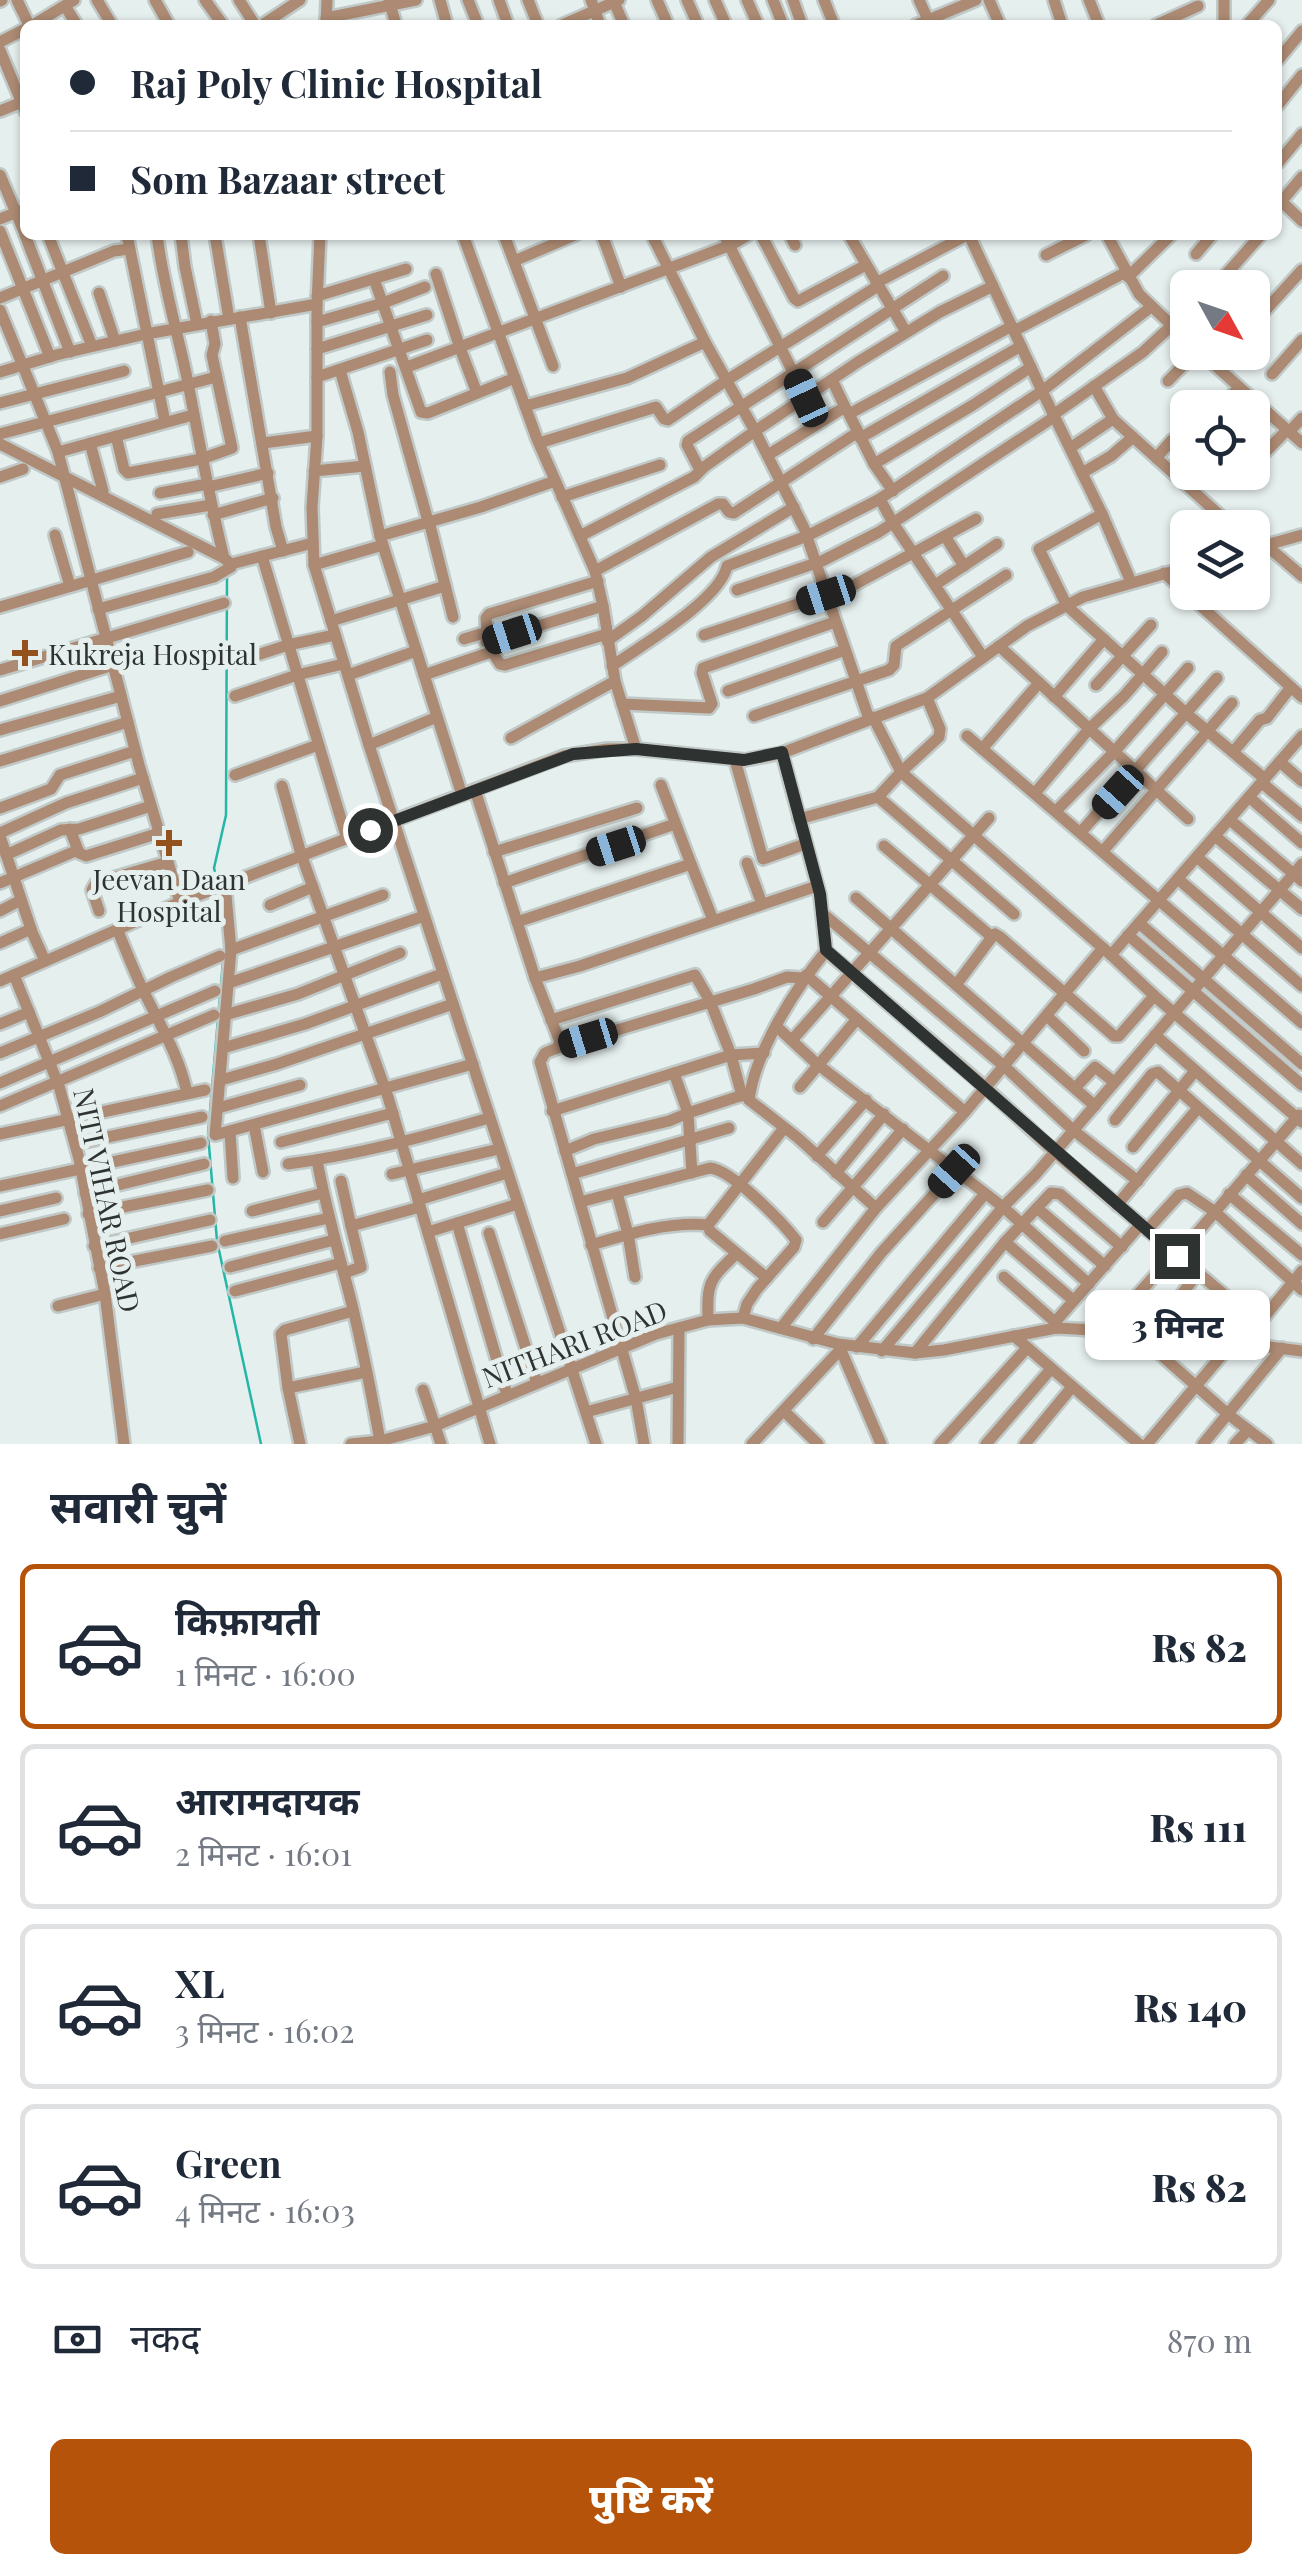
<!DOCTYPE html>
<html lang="hi">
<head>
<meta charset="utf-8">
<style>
  body { margin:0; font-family:"Playfair Display","Noto Sans Devanagari",serif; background:#f6f6f7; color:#1f2937; height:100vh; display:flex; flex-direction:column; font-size:38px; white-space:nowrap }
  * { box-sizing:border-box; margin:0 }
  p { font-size:32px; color:#747a83 }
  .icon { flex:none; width:55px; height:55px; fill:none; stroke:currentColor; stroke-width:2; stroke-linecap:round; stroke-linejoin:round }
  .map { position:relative; height:1444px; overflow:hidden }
  .details { display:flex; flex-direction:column; background:#fff; flex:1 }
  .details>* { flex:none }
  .banner { position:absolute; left:20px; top:20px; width:1262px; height:220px; border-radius:15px; box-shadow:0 2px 8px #0004; display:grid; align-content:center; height:220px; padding:0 50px; background:#fff }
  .needle { width:65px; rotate:130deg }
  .tools { position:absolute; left:1170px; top:270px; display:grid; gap:20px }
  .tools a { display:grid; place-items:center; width:100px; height:100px; border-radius:15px; background:#fff; box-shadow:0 2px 8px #0004; font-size:50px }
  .end { position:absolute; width:45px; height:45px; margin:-22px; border:12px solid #2e3231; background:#fff; box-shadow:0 0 0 5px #fff }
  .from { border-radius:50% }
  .bubble { position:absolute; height:70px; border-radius:15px; background:#fff; box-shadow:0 2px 8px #0004; font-size:32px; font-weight:800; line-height:70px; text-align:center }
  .car { position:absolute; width:30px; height:60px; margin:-30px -15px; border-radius:12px; box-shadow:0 0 8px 2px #0007; background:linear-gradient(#222 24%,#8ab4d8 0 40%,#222 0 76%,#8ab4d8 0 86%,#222 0) }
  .banner b { display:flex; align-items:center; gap:35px; height:95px; font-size:38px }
  .banner b+b { border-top:2px solid #e0e1e3 }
  .banner i { width:25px; height:25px; background:#1f2937 }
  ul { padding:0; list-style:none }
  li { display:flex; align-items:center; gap:30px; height:165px; margin:0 20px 15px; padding:0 30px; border:5px solid #e0e1e3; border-radius:15px }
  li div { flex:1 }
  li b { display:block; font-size:38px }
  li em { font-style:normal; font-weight:800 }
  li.selected { border-color:#b45309 }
  li>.icon { width:90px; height:90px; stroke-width:1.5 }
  h2 { padding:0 50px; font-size:45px; line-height:120px }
  .pay { display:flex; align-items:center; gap:25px; height:110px; padding:0 50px; font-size:38px }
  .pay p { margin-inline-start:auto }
  .cta { display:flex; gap:20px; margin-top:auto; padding:20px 50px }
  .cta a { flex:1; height:115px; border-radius:15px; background:#b45309; color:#fff; font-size:40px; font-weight:800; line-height:115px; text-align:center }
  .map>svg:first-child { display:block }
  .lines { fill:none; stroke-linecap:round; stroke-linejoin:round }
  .stream { stroke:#24b6a7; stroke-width:2.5 }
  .minor-casing { stroke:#c0c9c7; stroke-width:16 }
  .minor { stroke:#ac8a73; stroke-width:11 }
  .route { stroke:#2e3231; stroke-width:12 }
  .poi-dot { fill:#93521d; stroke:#e5efed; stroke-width:4 }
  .labels { text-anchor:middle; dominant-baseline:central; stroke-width:10; stroke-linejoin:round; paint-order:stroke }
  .poi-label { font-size:28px; fill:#2e3231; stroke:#e5efed; text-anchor:start }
  .street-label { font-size:28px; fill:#2e3231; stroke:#e5efed }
</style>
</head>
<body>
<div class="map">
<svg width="1302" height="1444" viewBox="0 0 1302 1444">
  <rect width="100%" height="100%" fill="#e5efed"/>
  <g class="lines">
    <g class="stream">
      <path d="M72 487 96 499"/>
      <path d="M218 884 214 868 226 815 227 574"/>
      <path d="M223 961 208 1134 217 1241 261 1444"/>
    </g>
    <g class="minor-casing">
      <g id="minor">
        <path d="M17 0 29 25"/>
        <path d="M97 0 112 25"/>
        <path d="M155 0 169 25"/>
        <path d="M205 0 223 25"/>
        <path d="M239 0 255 25"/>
        <path d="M389 0 396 25"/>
        <path d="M440 0 447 25"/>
        <path d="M468 0 478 25"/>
        <path d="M499 0 508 25"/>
        <path d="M528 0 538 25"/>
        <path d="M591 0 600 25"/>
        <path d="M657 0 668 25"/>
        <path d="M687 0 698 25"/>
        <path d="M715 0 726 25"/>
        <path d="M747 0 758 25"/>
        <path d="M773 0 783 25"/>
        <path d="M793 0 802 25"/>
        <path d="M824 0 834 25"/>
        <path d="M919 0 930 24"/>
        <path d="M989 0 1000 25"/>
        <path d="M1054 0 1062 25"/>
        <path d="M1089 0 1099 25"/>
        <path d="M1224 0V25"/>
        <path d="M0 1 2 0"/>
        <path d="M614 2 624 25"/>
        <path d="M65 6 77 25"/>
        <path d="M326 18 416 0"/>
        <path d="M33 25 74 0"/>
        <path d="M262 25 300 0"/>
        <path d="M326 25 327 0"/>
        <path d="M562 25 619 0"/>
        <path d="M916 25 976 0"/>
        <path d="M1156 25 1198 6"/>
        <path d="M1247 25 1269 0"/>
        <path d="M0 42 25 29"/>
        <path d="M0 50 25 111"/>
        <path d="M1278 60 1302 31"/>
        <path d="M1278 105 1302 75"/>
        <path d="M0 111 22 102"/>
        <path d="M1278 163 1302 134"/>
        <path d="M0 175 25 234"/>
        <path d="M1278 198 1302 221"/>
        <path d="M1281 202 1302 177"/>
        <path d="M0 219 25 209"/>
        <path d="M0 231 50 357"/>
        <path d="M25 235 70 352"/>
        <path d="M48 235 92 346"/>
        <path d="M127 235 165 422"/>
        <path d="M157 235C163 284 177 330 187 378 199 438 209 498 224 558"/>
        <path d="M181 235 185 267 197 324"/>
        <path d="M215 235 229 319"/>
        <path d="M259 235 271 313"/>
        <path d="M320 235 317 304V436L312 507 314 565 369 745 596 1444"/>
        <path d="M463 235 537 439 595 571 603 606 615 681 636 749"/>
        <path d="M504 235 553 366"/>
        <path d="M602 235 621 287"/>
        <path d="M652 235 705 342 755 431 804 528 869 719"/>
        <path d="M724 235 806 398"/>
        <path d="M761 235 794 298 798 301 866 265"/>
        <path d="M790 235 795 245"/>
        <path d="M849 235 906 332"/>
        <path d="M969 235 1042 391 1102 514 1131 582"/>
        <path d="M1107 235 1139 294 1188 341"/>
        <path d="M1196 254 1212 235"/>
        <path d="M1046 255 1086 235"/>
        <path d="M514 261 575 235"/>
        <path d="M436 274 460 348 477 393"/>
        <path d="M1128 277 1171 235"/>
        <path d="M374 279 421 412 428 413 515 378"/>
        <path d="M876 283 967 235"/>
        <path d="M1214 288 1261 235"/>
        <path d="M99 293 115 341"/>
        <path d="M317 296 406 269"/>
        <path d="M0 298 114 251 129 249"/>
        <path d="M0 310 58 452 139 765 180 902"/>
        <path d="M240 317 276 527 283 551"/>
        <path d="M317 322 383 303 425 287"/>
        <path d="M1252 325 1302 270"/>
        <path d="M1014 331 1126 272"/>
        <path d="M317 349 427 315"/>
        <path d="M1200 352 1302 443"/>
        <path d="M407 367 731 245 748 235"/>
        <path d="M340 370 358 432 380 536 462 795"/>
        <path d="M0 372 56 355 146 334 317 304"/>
        <path d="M390 372 393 395 428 521"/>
        <path d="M1272 374 1302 340"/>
        <path d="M317 377 427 340"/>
        <path d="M832 380 845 407"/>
        <path d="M1168 381 1196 352"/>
        <path d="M1094 386 1113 419 1234 528"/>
        <path d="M0 403 124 371"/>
        <path d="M525 406 627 378 705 342"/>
        <path d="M1221 408 1239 387"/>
        <path d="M849 414 874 464 893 491"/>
        <path d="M1053 415 1143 352 1171 326"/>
        <path d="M1252 430 1269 414"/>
        <path d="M1289 432 1302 418"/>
        <path d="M0 434 216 377"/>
        <path d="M116 436 124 469 128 473 201 459 232 448 212 355 215 344 211 321"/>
        <path d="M860 438 1021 346"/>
        <path d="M90 443 103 491"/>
        <path d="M263 443 317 436"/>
        <path d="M539 443 656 407 664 419 668 420 727 380 878 286"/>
        <path d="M0 444 224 558 231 564 313 543"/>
        <path d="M1070 448 1113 419"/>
        <path d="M58 452 193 415"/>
        <path d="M768 455 845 407 849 414 1012 326"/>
        <path d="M1156 458 1172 440"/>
        <path d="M874 464 973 405 1031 367"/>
        <path d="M1252 466 1287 430"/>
        <path d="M700 470 687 445 688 441 943 276"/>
        <path d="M314 471 365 466"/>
        <path d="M1082 473 1111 456 1133 437"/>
        <path d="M0 477 23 469"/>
        <path d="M208 487 268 473"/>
        <path d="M160 493 207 484"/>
        <path d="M562 497 660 465"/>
        <path d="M880 499 893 523 983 657"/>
        <path d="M157 514 211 505"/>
        <path d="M1102 514 1039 549 1067 606 1187 714 1265 779"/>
        <path d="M213 515 273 498"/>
        <path d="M429 521 453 617"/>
        <path d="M55 535 70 586"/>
        <path d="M380 536 481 507 555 481"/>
        <path d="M580 536 694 477 704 467 755 431 858 362 940 312 993 286"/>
        <path d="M945 536 964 566"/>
        <path d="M1267 546 1302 576"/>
        <path d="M1252 549 1302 535"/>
        <path d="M262 556 347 839"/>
        <path d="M314 565 383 545"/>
        <path d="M595 571 718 504H723L729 512 734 513 858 432"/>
        <path d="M1164 573 1302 697"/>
        <path d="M935 585 997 544"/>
        <path d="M737 590 822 561 879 532 1054 417"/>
        <path d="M0 607 188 552"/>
        <path d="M98 609 214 577 231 567"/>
        <path d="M331 621 445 586"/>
        <path d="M704 635 852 586 976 519"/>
        <path d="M464 639 487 632 486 618 489 614 598 581"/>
        <path d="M607 641 642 616 711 557 794 507"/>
        <path d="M486 642 603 606"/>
        <path d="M999 646 1188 819"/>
        <path d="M235 662 288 645 335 635"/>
        <path d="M612 666C642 645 720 600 727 566L807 536 878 500 1042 391 1151 307"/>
        <path d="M0 670 224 603"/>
        <path d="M348 675 416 651"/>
        <path d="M424 675 488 653H493L500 664 505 665 607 634"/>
        <path d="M1096 685 1151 625"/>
        <path d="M728 691 845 650"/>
        <path d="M235 696 297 675 343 664"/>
        <path d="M1054 697 1104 639"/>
        <path d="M0 701 113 665"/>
        <path d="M622 704 709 708 712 704 702 673 703 668 835 622"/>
        <path d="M754 716 889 670 894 665 896 646 1006 575"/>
        <path d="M873 717 901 772 1103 948"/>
        <path d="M0 730 121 696"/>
        <path d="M967 736 1302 1023"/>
        <path d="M511 738 615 681"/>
        <path d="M369 745 437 717"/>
        <path d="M982 749 1039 683"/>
        <path d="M1233 752 1260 720 1267 718 1291 687"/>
        <path d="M782 753 820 895 826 951"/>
        <path d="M735 760 763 859 805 844"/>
        <path d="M0 761 128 722"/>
        <path d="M1280 762 1302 781"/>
        <path d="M235 775 318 745"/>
        <path d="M1262 783 1302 816"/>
        <path d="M661 785 691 864"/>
        <path d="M282 786 301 854 388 1097 490 1444"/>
        <path d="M475 790 535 978"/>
        <path d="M1035 793 1089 729 1124 696 1162 652"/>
        <path d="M878 797 1014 914"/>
        <path d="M1249 797 1302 843"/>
        <path d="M0 808 51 789 60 775 135 751"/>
        <path d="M1056 811 1114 752 1188 668"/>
        <path d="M799 819 878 797 901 772 939 737 940 729 927 698"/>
        <path d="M1230 820 1302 881"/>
        <path d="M70 829 79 853 86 856 159 833"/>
        <path d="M1081 832 1217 678"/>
        <path d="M0 833 66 803 143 778"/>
        <path d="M0 836 32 932 45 961"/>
        <path d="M1215 836 1302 909"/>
        <path d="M884 846 992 937 995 934 1000 937 1114 1036H1119L1154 996"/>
        <path d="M1103 851 1232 703"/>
        <path d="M494 852 637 808"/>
        <path d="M6 855 61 830 79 829 151 806"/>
        <path d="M1197 857 1302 948"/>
        <path d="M747 863 762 904"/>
        <path d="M1178 879 1302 986"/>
        <path d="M0 883 78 850"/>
        <path d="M504 883 675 824"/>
        <path d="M225 884 231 950 215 1135 473 1064"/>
        <path d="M856 898 1095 1106"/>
        <path d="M270 905 313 887"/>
        <path d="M0 911 21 900"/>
        <path d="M99 911 92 890 96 883 168 862"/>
        <path d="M822 913 1004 1066 1073 1130 1138 1181"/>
        <path d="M517 922 691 864 713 920"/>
        <path d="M1139 923 1302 1064"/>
        <path d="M118 931C126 951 134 971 143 990 160 1025 179 1055 187 1093"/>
        <path d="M1128 935 1302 1085"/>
        <path d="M0 943 31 929"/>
        <path d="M231 950 383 895"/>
        <path d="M826 951 986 1088 1055 1152 1259 1324"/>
        <path d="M826 951C795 989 755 1052 749 1100L798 1138 876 1208"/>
        <path d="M1111 955 1159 1000 1302 1122"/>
        <path d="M14 975 59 1086 79 1159 105 1294 124 1444"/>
        <path d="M806 975 965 1112"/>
        <path d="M0 981 180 902 564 756 607 749H636L745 760 782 753 927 698 1027 626 1083 597 1188 567"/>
        <path d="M229 983 424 916"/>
        <path d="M956 985 992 937"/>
        <path d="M225 1015 298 994 400 953"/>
        <path d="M1047 1016 1084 1051"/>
        <path d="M551 1020 695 975 710 1001 731 1055 764 1053"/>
        <path d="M0 1024 29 1012"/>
        <path d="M776 1026 817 1064 1003 1207 1089 1284"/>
        <path d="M1155 1035 1302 1164"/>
        <path d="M792 1040 989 818"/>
        <path d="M223 1048 305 1024 442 974"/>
        <path d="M557 1048 754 989 787 977 803 978"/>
        <path d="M0 1053 99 1012 171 977 220 956"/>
        <path d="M674 1073 731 1055 742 1096"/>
        <path d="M221 1080 277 1064 453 1004"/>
        <path d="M0 1083 215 991"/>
        <path d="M800 1087 857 1019"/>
        <path d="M1075 1088 1095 1067 1114 1082"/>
        <path d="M0 1106 214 1015"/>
        <path d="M218 1108 300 1085"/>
        <path d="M552 1111 674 1073 688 1113 749 1093"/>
        <path d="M1115 1120 1152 1074 1158 1072 1302 1198"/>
        <path d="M254 1125 263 1172"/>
        <path d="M230 1132 233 1178"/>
        <path d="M0 1134 205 1090"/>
        <path d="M281 1142 393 1113"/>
        <path d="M75 1144 202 1117"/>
        <path d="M1133 1147 1195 1071"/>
        <path d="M565 1151 594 1139 669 1121 688 1113 692 1173"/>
        <path d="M817 1156 866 1100"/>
        <path d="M317 1160C324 1199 334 1236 344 1274 359 1328 370 1385 380 1441"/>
        <path d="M288 1164C357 1155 423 1137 489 1118"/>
        <path d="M836 1173 884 1114"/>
        <path d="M392 1174 499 1149"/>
        <path d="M572 1174 729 1128"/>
        <path d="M1246 1175 1302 1224"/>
        <path d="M341 1181 351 1226"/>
        <path d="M0 1186 201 1143"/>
        <path d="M85 1193 204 1164"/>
        <path d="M617 1193 628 1234 635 1277"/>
        <path d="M1229 1194 1302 1255"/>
        <path d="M418 1200 507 1173"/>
        <path d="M580 1202 710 1168C732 1170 781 1221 796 1240L794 1247 757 1289 747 1304 743 1318"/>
        <path d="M1117 1205 1198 1108"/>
        <path d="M1037 1208 1105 1266"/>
        <path d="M0 1211 56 1198"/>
        <path d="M252 1211 323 1193"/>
        <path d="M88 1214 208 1190"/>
        <path d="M823 1222 903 1129"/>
        <path d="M457 1223 507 1395"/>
        <path d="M1147 1230 1179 1195 1187 1193 1214 1211 1302 1290"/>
        <path d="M428 1232 518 1204"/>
        <path d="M489 1233 537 1383"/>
        <path d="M0 1234 64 1219"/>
        <path d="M225 1241 329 1218"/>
        <path d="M1005 1242 1073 1300"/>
        <path d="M591 1245C628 1234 670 1221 708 1225"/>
        <path d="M94 1246 210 1220"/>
        <path d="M1177 1256 1299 1115"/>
        <path d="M230 1267 334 1240"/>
        <path d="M99 1268 212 1246"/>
        <path d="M344 1273 361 1267 351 1226 420 1207"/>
        <path d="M1004 1277 1055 1322"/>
        <path d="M767 1278 710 1231 708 1225 784 1128"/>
        <path d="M235 1291 341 1263"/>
        <path d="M58 1306 105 1294"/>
        <path d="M708 1320C707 1282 709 1280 736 1254"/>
        <path d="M781 1328 876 1208 965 1112 1103 948 1111 955 1302 736"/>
        <path d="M1056 1328 1055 1322 1141 1224"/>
        <path d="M1106 1330 1174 1254"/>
        <path d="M1135 1332 1229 1415 1267 1444"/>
        <path d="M1152 1333 1198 1273"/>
        <path d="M1014 1336 1139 1444"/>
        <path d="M813 1339 881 1253 955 1171"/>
        <path d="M1243 1343 1302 1271"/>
        <path d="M857 1347 984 1195"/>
        <path d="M840 1348 881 1444"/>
        <path d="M882 1351 1003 1207 1036 1174 1302 864"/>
        <path d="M915 1353 1005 1242 1051 1193 1060 1194 1122 1247"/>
        <path d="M288 1388 366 1372"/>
        <path d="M423 1390 441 1444"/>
        <path d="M784 1411 818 1444"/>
        <path d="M586 1412 678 1387"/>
        <path d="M300 1444 288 1388 281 1334 285 1330 353 1311"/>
        <path d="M351 1444 380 1441 435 1426 656 1334 708 1320 743 1318 838 1344 915 1353 944 1350 1056 1328 1152 1333 1302 1351"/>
        <path d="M644 1444 636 1399 540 1062 545 1053 557 1048 560 1042 535 978 580 966 817 886"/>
        <path d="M678 1444 679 1329"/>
        <path d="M752 1444 840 1350"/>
        <path d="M940 1444 1027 1348"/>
        <path d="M986 1444 1051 1369"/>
        <path d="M1025 1444 1072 1387"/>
        <path d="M1147 1444 1233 1342"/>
        <path d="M1203 1444 1282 1348"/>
        <path d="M1235 1444 1248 1430"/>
      </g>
    </g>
    <use href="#minor" class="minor"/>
  </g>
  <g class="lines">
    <path class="route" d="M370 830 573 754 636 749 744 760 782 752 820 894 826 950 1177 1256"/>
  </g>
  <g class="poi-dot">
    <path d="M20 638h10v10h10v10h-10v10h-10v-10h-10v-10h10z"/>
    <path d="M164 828h10v10h10v10h-10v10h-10v-10h-10v-10h10z"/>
  </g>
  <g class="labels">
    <g class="poi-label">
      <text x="48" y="653">Kukreja Hospital</text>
      <text x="169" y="878" text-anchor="middle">Jeevan Daan<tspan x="169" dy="32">Hospital</tspan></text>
    </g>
    <g class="street-label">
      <text transform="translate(108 1200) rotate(78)">NITI VIHAR ROAD</text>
      <text transform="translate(574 1343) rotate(-21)">NITHARI ROAD</text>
    </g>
  </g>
</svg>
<div class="tools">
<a><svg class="needle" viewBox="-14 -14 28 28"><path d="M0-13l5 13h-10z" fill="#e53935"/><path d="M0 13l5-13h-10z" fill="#747a83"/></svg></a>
<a><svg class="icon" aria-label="locate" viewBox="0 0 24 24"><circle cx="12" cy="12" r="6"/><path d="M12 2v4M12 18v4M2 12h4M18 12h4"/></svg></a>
<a><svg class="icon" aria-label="layers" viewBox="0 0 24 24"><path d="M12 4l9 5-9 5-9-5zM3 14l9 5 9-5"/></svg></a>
</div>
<i class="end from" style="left:370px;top:830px"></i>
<i class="end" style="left:1177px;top:1256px"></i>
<div class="bubble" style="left:1085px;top:1290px;width:185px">3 मिनट</div>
<i class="car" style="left:806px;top:398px;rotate:335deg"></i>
<i class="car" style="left:826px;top:595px;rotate:252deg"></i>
<i class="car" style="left:512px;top:634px;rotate:252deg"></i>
<i class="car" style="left:1118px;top:792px;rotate:222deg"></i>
<i class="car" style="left:616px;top:846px;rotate:252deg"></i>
<i class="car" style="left:588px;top:1038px;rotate:253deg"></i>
<i class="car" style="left:954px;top:1171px;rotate:222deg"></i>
<div class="banner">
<b><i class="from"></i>Raj Poly Clinic Hospital</b>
<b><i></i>Som Bazaar street</b>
</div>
</div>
<section class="details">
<h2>सवारी चुनें</h2>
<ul>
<li class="selected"><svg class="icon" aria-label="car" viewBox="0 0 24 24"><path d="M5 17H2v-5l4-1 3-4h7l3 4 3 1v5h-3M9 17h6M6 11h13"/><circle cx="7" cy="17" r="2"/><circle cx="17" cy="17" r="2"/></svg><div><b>किफ़ायती</b><p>1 मिनट · 16:00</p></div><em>Rs 82</em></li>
<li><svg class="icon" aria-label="car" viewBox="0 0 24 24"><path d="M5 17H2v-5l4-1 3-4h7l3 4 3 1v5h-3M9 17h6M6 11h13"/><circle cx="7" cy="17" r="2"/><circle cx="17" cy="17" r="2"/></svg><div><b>आरामदायक</b><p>2 मिनट · 16:01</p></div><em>Rs 111</em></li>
<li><svg class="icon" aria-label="car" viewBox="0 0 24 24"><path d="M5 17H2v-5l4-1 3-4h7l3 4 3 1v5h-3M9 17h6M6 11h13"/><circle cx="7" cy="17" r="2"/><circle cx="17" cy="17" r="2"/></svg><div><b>XL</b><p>3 मिनट · 16:02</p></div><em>Rs 140</em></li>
<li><svg class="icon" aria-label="car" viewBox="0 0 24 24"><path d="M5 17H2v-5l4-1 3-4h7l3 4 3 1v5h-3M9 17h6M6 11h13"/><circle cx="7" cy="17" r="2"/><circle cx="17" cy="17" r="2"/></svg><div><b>Green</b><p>4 मिनट · 16:03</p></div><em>Rs 82</em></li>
</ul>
<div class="pay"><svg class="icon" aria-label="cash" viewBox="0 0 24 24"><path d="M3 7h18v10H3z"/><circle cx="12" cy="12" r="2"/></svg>नकद<p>870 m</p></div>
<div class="cta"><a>पुष्टि करें</a></div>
</section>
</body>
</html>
